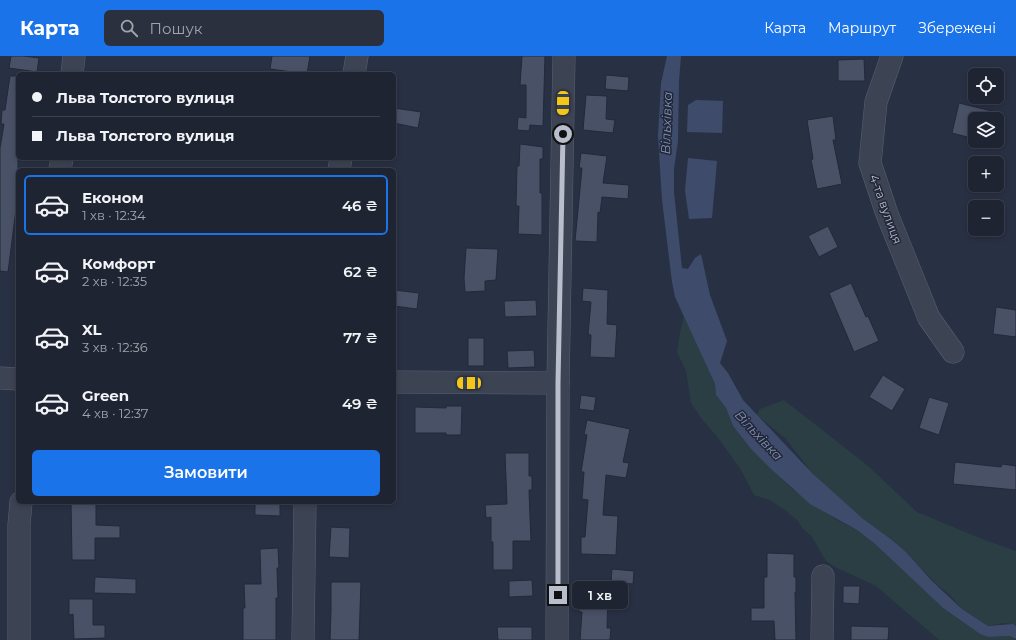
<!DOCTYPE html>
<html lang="uk">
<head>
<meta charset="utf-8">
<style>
  body { margin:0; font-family:Montserrat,sans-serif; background:#2b303e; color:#f1f3f6; height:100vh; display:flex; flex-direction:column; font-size:15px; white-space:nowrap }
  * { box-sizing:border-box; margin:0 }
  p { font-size:13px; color:#a1a4ac }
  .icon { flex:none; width:22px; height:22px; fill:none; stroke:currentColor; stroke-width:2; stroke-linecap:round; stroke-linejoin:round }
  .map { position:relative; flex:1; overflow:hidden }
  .drawer { position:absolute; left:16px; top:112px; width:380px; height:336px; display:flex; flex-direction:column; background:#1e2432; border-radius:6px; box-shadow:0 2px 6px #0003,0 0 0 1px #3c414d }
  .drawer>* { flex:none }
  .guide { position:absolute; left:16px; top:16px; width:380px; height:88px; border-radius:6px; box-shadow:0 2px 6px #0003,0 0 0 1px #3c414d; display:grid; align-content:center; height:88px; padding:0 16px; background:#1e2432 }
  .buttons { position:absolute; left:968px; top:12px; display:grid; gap:8px }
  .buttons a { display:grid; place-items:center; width:36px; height:36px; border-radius:6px; background:#1e2432; box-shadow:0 2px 6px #0003,0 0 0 1px #3c414d; font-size:20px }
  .end { position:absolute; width:18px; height:18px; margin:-9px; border:5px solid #b9becc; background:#111; box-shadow:0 0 0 2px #111 }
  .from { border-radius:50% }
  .bubble { position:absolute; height:28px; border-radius:6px; background:#1e2432; box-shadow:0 2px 6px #0003,0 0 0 1px #3c414d; font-size:13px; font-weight:600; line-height:28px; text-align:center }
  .car { position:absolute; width:12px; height:24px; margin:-12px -6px; border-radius:5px; box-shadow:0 0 3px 1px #0007; background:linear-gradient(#f5c518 24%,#345 0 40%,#f5c518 0 76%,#345 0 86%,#f5c518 0) }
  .guide b { display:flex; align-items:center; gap:14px; height:38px; font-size:15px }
  .guide b+b { border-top:1px solid #3c414d }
  .guide i { width:10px; height:10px; background:#f1f3f6 }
  ul { padding:7px 0 0; list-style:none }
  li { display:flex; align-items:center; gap:12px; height:60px; margin:0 8px 6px; padding:0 8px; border:2px solid transparent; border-radius:6px }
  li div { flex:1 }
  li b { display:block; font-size:15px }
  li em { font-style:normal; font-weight:600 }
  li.on { border-color:#1a73e8 }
  li>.icon { width:36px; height:36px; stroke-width:1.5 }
  .action { display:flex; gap:8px; margin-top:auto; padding:8px 16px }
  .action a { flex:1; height:46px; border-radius:6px; background:#1a73e8; color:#fff; font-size:16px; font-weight:600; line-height:46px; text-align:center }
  header { display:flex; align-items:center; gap:24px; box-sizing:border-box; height:56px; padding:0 20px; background:#1a73e8; color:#fff }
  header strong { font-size:19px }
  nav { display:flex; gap:22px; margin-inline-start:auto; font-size:14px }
  .search { width:280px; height:36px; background:#2b303e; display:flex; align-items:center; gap:10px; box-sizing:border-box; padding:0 14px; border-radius:6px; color:#a1a4ac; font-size:15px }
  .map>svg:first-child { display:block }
  .green { fill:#2a3e44 }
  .water { fill:#3e4b6b }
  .building { fill:#495167; stroke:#23293a }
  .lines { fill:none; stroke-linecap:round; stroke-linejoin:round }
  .minor-casing { stroke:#5a6070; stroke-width:23 }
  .minor { stroke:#3c4353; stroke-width:22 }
  .route { stroke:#b9becc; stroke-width:5 }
  .labels { text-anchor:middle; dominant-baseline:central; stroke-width:3; stroke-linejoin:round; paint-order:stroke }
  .street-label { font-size:12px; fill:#b9becc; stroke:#212738 }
  .water-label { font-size:13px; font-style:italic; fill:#8190b2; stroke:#212738 }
</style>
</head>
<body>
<header>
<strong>Карта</strong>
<div class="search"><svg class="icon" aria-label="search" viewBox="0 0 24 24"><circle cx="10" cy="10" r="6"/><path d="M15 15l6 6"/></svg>Пошук</div>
<nav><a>Карта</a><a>Маршрут</a><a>Збережені</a></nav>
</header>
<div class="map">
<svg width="1016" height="584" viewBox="0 0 1016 584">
  <rect width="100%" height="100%" fill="#283043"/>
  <g class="green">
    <path d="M684 259 715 328 716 339 726 352 733 370 751 393 792 433 835 463 857 474 875 488 943 552 980 578 988 581 1011 580 1016 584H939L876 530 835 511 826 505 812 481 802 472 798 465 785 454 770 444 754 439 741 414 719 383 701 362 691 347 686 315 677 296 680 277Z"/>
    <path d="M784 344 867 409 917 456 977 481 1016 495V570C1007 565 997 568 988 570L962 553 949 538 937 529 906 496 892 484 862 462 836 440 812 417 786 383 757 359 760 353Z"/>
  </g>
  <g class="water">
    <path d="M667 0H681L679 25 678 85 674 113V136L682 212 688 213 695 202 701 198 710 239 727 285 720 307 728 317 743 344 812 417 862 462 892 484 906 496 932 525 962 553 988 570 1013 568 1016 570V583L1010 580 988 581 980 578 943 552 875 488 857 474 810 448 771 413 751 393 733 370 726 352 716 339 715 328 675 241 672 226 662 144 658 80 661 27Z"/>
    <path d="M696 44 723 45 722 77 687 76 688 49Z"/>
    <path d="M688 102 717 105 712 162 689 163 685 134Z"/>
  </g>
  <g class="building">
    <path d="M11 0H24L39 2 37 16 9 12Z"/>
    <path d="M272 0H310L307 18 270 13Z"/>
    <path d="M522 0H545L543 70 530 69 529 75 517 74 518 61 526 62V29H520Z"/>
    <path d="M864 3 865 25H838V4Z"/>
    <path d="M606 19 629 21 628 35 605 33Z"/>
    <path d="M10 20H18V138L8 216 0 215V92L4 68H1L2 54H5Z"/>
    <path d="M586 39 607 40 606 63 615 64 613 77 583 74Z"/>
    <path d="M959 47 1004 58V63H975V83L952 77Z"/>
    <path d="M394 52 421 56 418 72 394 67Z"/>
    <path d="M833 60 836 84H833L842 128 817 133 811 104 813 103 807 64Z"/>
    <path d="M520 88 543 91V103H540V137H542V179L518 178 519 150H516L517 110H519Z"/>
    <path d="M581 97 607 100 603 127 629 129 628 143 602 141 600 157 598 156 597 186 575 185 582 112H579Z"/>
    <path d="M828 170 838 191 819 201 808 180Z"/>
    <path d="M466 192 498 193 496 224 485 225V235L465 236 464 222Z"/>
    <path d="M851 227 866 261 868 260 879 285 854 296 829 237Z"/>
    <path d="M583 232 608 234 607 268 617 269 615 302 590 301 591 279 588 278 591 246 582 245Z"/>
    <path d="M394 234 419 237 417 253 394 250Z"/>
    <path d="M536 244 537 260 505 261 504 245Z"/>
    <path d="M996 251 1016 254V281L993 278Z"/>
    <rect x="468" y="282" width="16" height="28"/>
    <path d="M534 294 535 311 508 312 507 295Z"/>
    <path d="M883 319 905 333 892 355 869 341Z"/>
    <path d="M581 339 596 341 594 355 579 353Z"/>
    <path d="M929 341 949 347 939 379 919 372Z"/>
    <path d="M446 350H462L461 379H446V377H415V351L446 352Z"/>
    <path d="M587 364 630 373 623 406 629 407 626 422 606 419 603 459 618 460 616 499 581 498V481H585L588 444 582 443 584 416H581L587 379 584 378Z"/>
    <path d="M505 397H529V420H532V434H529L531 485H513V514H493V486H491V461L486 462 485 449 507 448Z"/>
    <path d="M955 406 1001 411 1002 408 1016 410V434L953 428Z"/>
    <path d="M71 446H96V469L120 470V482H95V504H72Z"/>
    <path d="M255 446H280V460L255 459Z"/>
    <path d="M331 471 350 472 349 502 329 501Z"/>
    <path d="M278 492 279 512H277L278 542H276V584H243V552H245L244 528H261L260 493Z"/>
    <path d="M767 497 794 498V521H796V536H795L796 584H775L774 565H751V552H764V521H767Z"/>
    <path d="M612 513 634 515 633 528 611 526Z"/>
    <path d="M95 521 136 523V538L94 537Z"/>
    <path d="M532 524 533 540 509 541V525Z"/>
    <path d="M331 526H361L359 584H330L331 555Z"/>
    <path d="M843 530H860L859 548 843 547Z"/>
    <path d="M580 539 608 540 607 572H611L610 584H580L582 556H579Z"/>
    <path d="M69 543H93V569H105V582L74 583 73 558 69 559Z"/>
    <path d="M851 570 889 571 888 584H851Z"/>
    <path d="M497 571H532V584H498Z"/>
  </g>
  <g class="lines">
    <g class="minor-casing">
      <g id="minor">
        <path d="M892 0 876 46 870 107 887 158 929 262 953 296"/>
        <path d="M72 18 74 0"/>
        <path d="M354 18 357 0"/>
        <path d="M60 114 62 102"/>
        <path d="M339 114 341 102"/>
        <path d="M0 322 18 323"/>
        <path d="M394 326 558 327"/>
        <path d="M19 584V469L21 446"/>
        <path d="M303 584 305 446"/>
        <path d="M557 584 558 327 564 0"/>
        <path d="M822 584 823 520"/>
      </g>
    </g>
    <use href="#minor" class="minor"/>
  </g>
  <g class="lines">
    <path class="route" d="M558 539V327L563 78"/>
  </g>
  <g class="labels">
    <g class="street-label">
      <text transform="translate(886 153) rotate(70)">4-та вулиця</text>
    </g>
    <g class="water-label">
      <text transform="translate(666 67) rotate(-88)">Вільхівка</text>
      <text transform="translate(759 379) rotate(47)">Вільхівка</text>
    </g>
  </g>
</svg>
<div class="buttons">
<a><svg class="icon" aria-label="locate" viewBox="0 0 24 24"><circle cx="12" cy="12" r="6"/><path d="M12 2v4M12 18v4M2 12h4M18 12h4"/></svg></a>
<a><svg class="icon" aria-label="layers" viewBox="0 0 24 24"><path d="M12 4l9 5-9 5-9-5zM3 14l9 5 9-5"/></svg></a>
<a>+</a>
<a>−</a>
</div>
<i class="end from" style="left:563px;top:78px"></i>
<i class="end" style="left:558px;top:539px"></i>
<div class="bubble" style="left:572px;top:525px;width:56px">1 хв</div>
<i class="car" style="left:563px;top:47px;rotate:181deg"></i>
<i class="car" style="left:469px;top:327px;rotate:270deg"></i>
<div class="guide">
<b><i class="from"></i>Льва Толстого вулиця</b>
<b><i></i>Льва Толстого вулиця</b>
</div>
<section class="drawer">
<ul>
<li class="on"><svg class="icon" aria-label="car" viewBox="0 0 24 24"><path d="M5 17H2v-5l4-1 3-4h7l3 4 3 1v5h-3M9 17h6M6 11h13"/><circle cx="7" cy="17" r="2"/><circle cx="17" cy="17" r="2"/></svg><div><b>Економ</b><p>1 хв · 12:34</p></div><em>46 ₴</em></li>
<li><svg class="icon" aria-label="car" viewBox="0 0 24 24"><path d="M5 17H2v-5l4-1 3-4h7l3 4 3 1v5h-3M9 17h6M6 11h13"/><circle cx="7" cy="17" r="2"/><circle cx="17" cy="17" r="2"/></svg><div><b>Комфорт</b><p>2 хв · 12:35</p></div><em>62 ₴</em></li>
<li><svg class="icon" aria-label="car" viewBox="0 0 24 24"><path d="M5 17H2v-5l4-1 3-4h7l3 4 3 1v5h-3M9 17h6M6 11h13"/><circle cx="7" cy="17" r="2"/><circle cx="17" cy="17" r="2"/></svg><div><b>XL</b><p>3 хв · 12:36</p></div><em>77 ₴</em></li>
<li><svg class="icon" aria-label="car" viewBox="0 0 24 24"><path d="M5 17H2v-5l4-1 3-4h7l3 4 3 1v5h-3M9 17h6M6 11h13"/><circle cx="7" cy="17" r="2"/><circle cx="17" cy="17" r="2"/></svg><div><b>Green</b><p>4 хв · 12:37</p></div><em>49 ₴</em></li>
</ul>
<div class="action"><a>Замовити</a></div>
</section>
</div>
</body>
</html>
